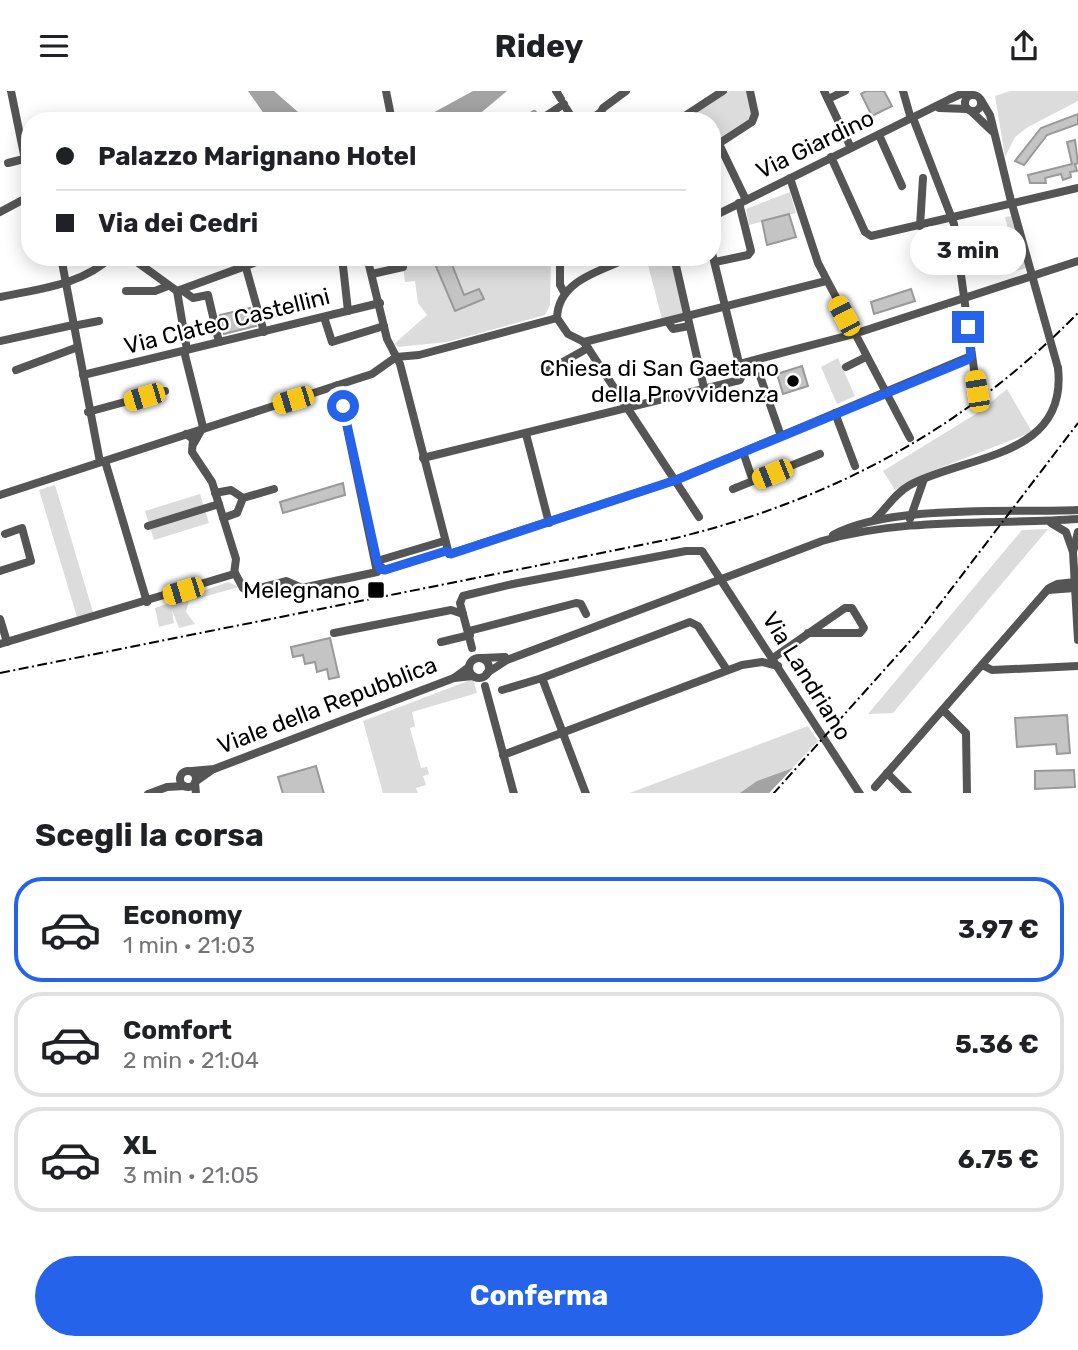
<!DOCTYPE html>
<html lang="it">
<head>
<meta charset="utf-8">
<style>
  body { margin:0; font-family:Rubik,sans-serif; background:#f2f2f2; color:#202124; height:100vh; display:flex; flex-direction:column; font-size:26px; white-space:nowrap }
  * { box-sizing:border-box; margin:0 }
  p { font-size:23px; color:#757577 }
  .icon { flex:none; width:38px; height:38px; fill:none; stroke:currentColor; stroke-width:2; stroke-linecap:round; stroke-linejoin:round }
  .map { position:relative; height:702px; overflow:hidden }
  .side { display:flex; flex-direction:column; background:#fff; flex:1 }
  .side>* { flex:none }
  .top-card { position:absolute; left:21px; top:21px; width:700px; height:154px; border-radius:28px; box-shadow:0 4px 18px #0003; display:grid; align-content:center; height:154px; padding:0 35px; background:#fff }
  .end { position:absolute; width:32px; height:32px; margin:-16px; border:9px solid #2563eb; background:#fff; box-shadow:0 0 0 4px #fff }
  .from { border-radius:50% }
  .bubble { position:absolute; height:49px; border-radius:24px; background:#fff; box-shadow:0 4px 18px #0003; font-size:23px; font-weight:700; line-height:49px; text-align:center }
  .car { position:absolute; width:21px; height:42px; margin:-21px -10px; border-radius:9px; box-shadow:0 0 5px 2px #0007; background:linear-gradient(#f5c518 24%,#345 0 40%,#f5c518 0 76%,#345 0 86%,#f5c518 0) }
  .top-card b { display:flex; align-items:center; gap:24px; height:66px; font-size:26px }
  .top-card b+b { border-top:2px solid #e0e0e0 }
  .top-card i { width:18px; height:18px; background:#202124 }
  ul { padding:0; list-style:none }
  li { display:flex; align-items:center; gap:21px; height:105px; margin:0 14px 10px; padding:0 21px; border:4px solid #e0e0e0; border-radius:28px }
  li div { flex:1 }
  li b { display:block; font-size:26px }
  li em { font-style:normal; font-weight:700 }
  li.current { border-color:#2563eb }
  li>.icon { width:63px; height:63px; stroke-width:1.5 }
  h2 { padding:0 35px; font-size:32px; line-height:84px }
  .action { display:flex; gap:14px; margin-top:auto; padding:14px 35px }
  .action a { flex:1; height:80px; border-radius:42px; background:#2563eb; color:#fff; font-size:28px; font-weight:700; line-height:80px; text-align:center }
  header { display:flex; justify-content:space-between; align-items:center; height:91px; padding:0 35px; background:#fff; font-size:32px; font-weight:700 }
  .map>svg:first-child { display:block }
  .green { fill:#dcdcdc }
  .water { fill:#a3a3a3 }
  .lines { fill:none; stroke-linecap:round; stroke-linejoin:round }
  .canal { stroke:#a3a3a3; stroke-width:6 }
  .building { fill:#c4c4c4; stroke:#999; stroke-width:2 }
  .minor { stroke:#555; stroke-width:8 }
  .rail { stroke:#000; stroke-width:2; stroke-dasharray:10 3.5 2 3.5; stroke-linecap:butt }
  .minor-bridge { stroke:#555; stroke-width:8 }
  .route { stroke:#2563eb; stroke-width:9 }
  .poi-dot { fill:#000; stroke:#fff; stroke-width:2.5 }
  .labels { text-anchor:middle; dominant-baseline:central; stroke-width:5; stroke-linejoin:round; paint-order:stroke }
  .street-label { font-size:23px; fill:#000; stroke:#fff }
  .poi-label { font-size:23px; fill:#000; stroke:#fff; text-anchor:end }
</style>
</head>
<body>
<header><svg class="icon" aria-label="menu" viewBox="0 0 24 24"><path d="M4 6h16M4 12h16M4 18h16"/></svg>Ridey<svg class="icon" aria-label="share" viewBox="0 0 24 24"><path d="M12 15V3M7 8l5-5 5 5M5 13v7h14v-7"/></svg></header>
<div class="map">
<svg width="1078" height="703" viewBox="0 0 1078 703">
  <rect width="100%" height="100%" fill="#fff"/>
  <g class="green">
    <path d="M729 0H747L752 25 749 30 712 52V30H682Z"/>
    <path d="M1010 0H1078V10L1028 36 1015 46 1005 66 995 5Z"/>
    <path d="M790 101 796 122 749 134 746 118Z"/>
    <path d="M1012 125 1026 177 1008 182 1006 174 1016 170 1005 126Z"/>
    <path d="M426 166H551L550 214 545 224 447 251 398 256 394 253 427 224 418 212 415 190 405 191 403 176 426 170Z"/>
    <path d="M646 166H674L687 226 663 232Z"/>
    <path d="M838 267 855 305 837 313 821 276Z"/>
    <path d="M1007 298 1032 341 932 380 895 399 883 380 979 321Z"/>
    <path d="M55 394 93 521 77 526 39 399Z"/>
    <path d="M200 403 209 432 154 449 145 420Z"/>
    <path d="M1048 438 893 622 868 623 1022 439Z"/>
    <path d="M228 491 239 496 189 510 186 521 195 533 179 537 172 519 174 532 159 536 155 517Z"/>
    <path d="M473 588 477 602 412 621 415 635 410 637 421 677 427 676 429 683 423 685 426 694 416 697 418 702H383L363 630Z"/>
    <path d="M808 635 818 650 769 702 627 703Z"/>
  </g>
  <g class="water">
    <path d="M248 0H274L306 28 312 30H269Z"/>
    <path d="M473 0H507L471 30H418Z"/>
    <path d="M793 677 769 702H740L757 690Z"/>
  </g>
  <g class="lines">
    <path class="canal" d="M522 30 534 22"/>
  </g>
  <g class="building">
    <path d="M866 0H884L892 15 872 25 861 3Z"/>
    <path d="M1078 23V33L1047 44 1024 74 1015 70 1041 37Z"/>
    <path d="M1075 49 1078 72 1075 73 1077 80 1070 81 1071 86 1063 89 1061 83 1045 87 1046 92H1030L1028 84 1072 73 1067 51Z"/>
    <path d="M789 123 796 146 767 154 762 130Z"/>
    <path d="M432 166H464L451 171 464 204 479 198 484 208 455 220Z"/>
    <path d="M911 198 915 210 874 223 871 211Z"/>
    <path d="M250 217 256 235 224 243 220 224Z"/>
    <path d="M802 275 808 295 783 303 777 283Z"/>
    <path d="M343 392 345 404 283 422 280 411Z"/>
    <path d="M330 547 339 586 329 588 327 578 317 581 315 571 305 573 303 564 293 566 291 556Z"/>
    <path d="M1067 624 1070 662 1057 663 1056 653 1017 656 1015 627Z"/>
    <path d="M316 675 324 703H283L278 686Z"/>
    <path d="M1074 679 1075 696 1035 698V680Z"/>
  </g>
  <g class="lines">
    <g class="minor">
      <path d="M11 0 30 93"/>
      <path d="M386 0 392 30"/>
      <path d="M556 0 561 8"/>
      <path d="M824 0 851 57"/>
      <path d="M903 0 911 28"/>
      <circle cx="973" cy="12" r="8"/>
      <path d="M828 8 845 0"/>
      <path d="M981 9 990 24 1010 106"/>
      <path d="M566 17 571 25"/>
      <path d="M939 17 967 18"/>
      <path d="M971 20 992 40"/>
      <path d="M913 27 954 133 977 300"/>
      <path d="M204 30 213 27 219 30"/>
      <path d="M538 30 564 13"/>
      <path d="M588 30 601 21"/>
      <path d="M605 30 601 21 603 17 626 0"/>
      <path d="M677 30 723 0"/>
      <path d="M879 44 902 95"/>
      <path d="M719 53 746 109"/>
      <path d="M712 57 752 31 755 23 750 0"/>
      <path d="M831 66 865 141 871 145 1078 97"/>
      <path d="M8 72 24 68"/>
      <path d="M790 87 818 172 910 347"/>
      <path d="M0 121 30 105"/>
      <path d="M712 126 950 8 961 3H971"/>
      <path d="M920 135 923 87"/>
      <path d="M61 166 100 371"/>
      <path d="M130 166 177 200"/>
      <path d="M342 166 348 220"/>
      <path d="M367 166 387 248 400 273 449 463 676 389 971 265"/>
      <path d="M560 166V194L564 201"/>
      <path d="M674 166 704 297"/>
      <path d="M300 171 318 166"/>
      <path d="M715 171 748 164 751 160 739 112"/>
      <path d="M246 177 264 241"/>
      <path d="M372 183 403 176"/>
      <path d="M126 200H155L168 195"/>
      <path d="M177 200 270 166"/>
      <path d="M177 200 187 259"/>
      <path d="M183 200 193 207 208 204 219 251"/>
      <path d="M0 206C37 198 83 194 111 166"/>
      <path d="M324 226 332 251 384 235"/>
      <path d="M557 227 568 243 584 251 699 426"/>
      <path d="M557 227C558 189 601 180 631 166"/>
      <path d="M668 231 673 238 689 235"/>
      <path d="M73 235 99 230"/>
      <path d="M0 250 73 234"/>
      <path d="M584 251 826 190"/>
      <path d="M184 260 203 336 194 352"/>
      <path d="M739 273 854 243 1078 170"/>
      <path d="M846 276 866 266"/>
      <path d="M16 279 78 256"/>
      <path d="M545 281 588 257"/>
      <path d="M83 284 380 212"/>
      <path d="M760 285 781 345"/>
      <path d="M88 321 165 300"/>
      <path d="M835 322 855 375"/>
      <path d="M526 343 549 432"/>
      <path d="M743 361 753 390"/>
      <path d="M423 367 740 289 742 284 712 162"/>
      <path d="M105 370 147 511"/>
      <path d="M733 398 820 363"/>
      <path d="M215 402 231 399 243 407"/>
      <path d="M0 404 372 283 396 266 419 264 557 227"/>
      <path d="M243 407 274 398"/>
      <path d="M223 427 237 422 243 407"/>
      <path d="M875 428C888 416 894 403 910 394 966 364 1068 367 1058 277"/>
      <path d="M910 428 924 388"/>
      <path d="M1051 432 1066 441 1073 461"/>
      <path d="M148 435 219 413"/>
      <path d="M1078 441 1073 461 1078 549"/>
      <path d="M833 444C889 413 1012 422 1078 419"/>
      <path d="M377 470 444 450"/>
      <path d="M378 473 385 479 446 460"/>
      <path d="M0 480 31 470 22 437 5 443"/>
      <path d="M235 482 243 497 248 500 286 490 302 497 377 481 338 294"/>
      <path d="M1048 499 1075 497"/>
      <path d="M0 528 7 551"/>
      <path d="M469 540 576 512 581 513 586 523"/>
      <path d="M334 542 451 519 463 523"/>
      <path d="M441 551 470 544"/>
      <path d="M0 553 234 483 236 468 212 391 192 361 193 348 186 343"/>
      <path d="M472 557 460 512 463 505 513 493 686 460H702L860 703"/>
      <path d="M482 567 505 566"/>
      <path d="M773 567 845 517H852L864 537 860 542H808"/>
      <circle cx="479" cy="577" r="10"/>
      <path d="M982 574 992 579 1078 575"/>
      <path d="M469 576 454 587 473 585"/>
      <path d="M487 582 507 569 822 450C905 426 992 434 1078 428"/>
      <path d="M542 587 586 703"/>
      <path d="M485 595 514 703"/>
      <path d="M502 599 542 587 690 531 698 535 727 579"/>
      <path d="M943 619 966 642 967 703"/>
      <path d="M503 664 742 574 762 571 778 575"/>
      <circle cx="188" cy="688" r="8"/>
      <path d="M192 680 214 678 454 587"/>
      <path d="M887 682 908 703"/>
      <path d="M875 696 1049 497 1057 493 1075 491"/>
      <path d="M148 703 167 696 184 695"/>
      <path d="M196 703 195 691 212 679"/>
    </g>
    <g class="rail">
      <path d="M0 582 676 447C834 408 964 338 1078 222"/>
      <path d="M773 703 920 539 1078 332"/>
    </g>
    <path class="minor-bridge" d="M1010 106 1058 277"/>
  </g>
  <g class="lines">
    <path class="route" d="M343 315 377 470 380 478 385 479 446 460 451 463 676 389 967 269 971 265 968 236"/>
  </g>
  <g class="poi-dot">
    <circle cx="793" cy="290" r="7"/>
    <rect x="367" y="490" width="18" height="18" rx="3.5"/>
  </g>
  <g class="labels">
    <g class="street-label">
      <text transform="translate(815 53) rotate(-26)">Via Giardino</text>
      <text transform="translate(227 230) rotate(-14)">Via Clateo Castellini</text>
      <text transform="translate(807 585) rotate(58)">Via Landriano</text>
      <text transform="translate(327 614) rotate(-21)">Viale della Repubblica</text>
    </g>
    <g class="poi-label">
      <text x="779" y="277">Chiesa di San Gaetano<tspan x="779" dy="26">della Provvidenza</tspan></text>
      <text x="360" y="499">Melegnano</text>
    </g>
  </g>
</svg>
<i class="end from" style="left:343px;top:315px"></i>
<i class="end" style="left:968px;top:236px"></i>
<div class="bubble" style="left:910px;top:135px;width:116px">3 min</div>
<i class="car" style="left:844px;top:225px;rotate:332deg"></i>
<i class="car" style="left:977px;top:300px;rotate:351deg"></i>
<i class="car" style="left:144px;top:306px;rotate:253deg"></i>
<i class="car" style="left:293px;top:309px;rotate:253deg"></i>
<i class="car" style="left:772px;top:383px;rotate:248deg"></i>
<i class="car" style="left:183px;top:500px;rotate:253deg"></i>
<div class="top-card">
<b><i class="from"></i>Palazzo Marignano Hotel</b>
<b><i></i>Via dei Cedri</b>
</div>
</div>
<section class="side">
<h2>Scegli la corsa</h2>
<ul>
<li class="current"><svg class="icon" aria-label="car" viewBox="0 0 24 24"><path d="M5 17H2v-5l4-1 3-4h7l3 4 3 1v5h-3M9 17h6M6 11h13"/><circle cx="7" cy="17" r="2"/><circle cx="17" cy="17" r="2"/></svg><div><b>Economy</b><p>1 min · 21:03</p></div><em>3.97 €</em></li>
<li><svg class="icon" aria-label="car" viewBox="0 0 24 24"><path d="M5 17H2v-5l4-1 3-4h7l3 4 3 1v5h-3M9 17h6M6 11h13"/><circle cx="7" cy="17" r="2"/><circle cx="17" cy="17" r="2"/></svg><div><b>Comfort</b><p>2 min · 21:04</p></div><em>5.36 €</em></li>
<li><svg class="icon" aria-label="car" viewBox="0 0 24 24"><path d="M5 17H2v-5l4-1 3-4h7l3 4 3 1v5h-3M9 17h6M6 11h13"/><circle cx="7" cy="17" r="2"/><circle cx="17" cy="17" r="2"/></svg><div><b>XL</b><p>3 min · 21:05</p></div><em>6.75 €</em></li>
</ul>
<div class="action"><a>Conferma</a></div>
</section>
</body>
</html>
